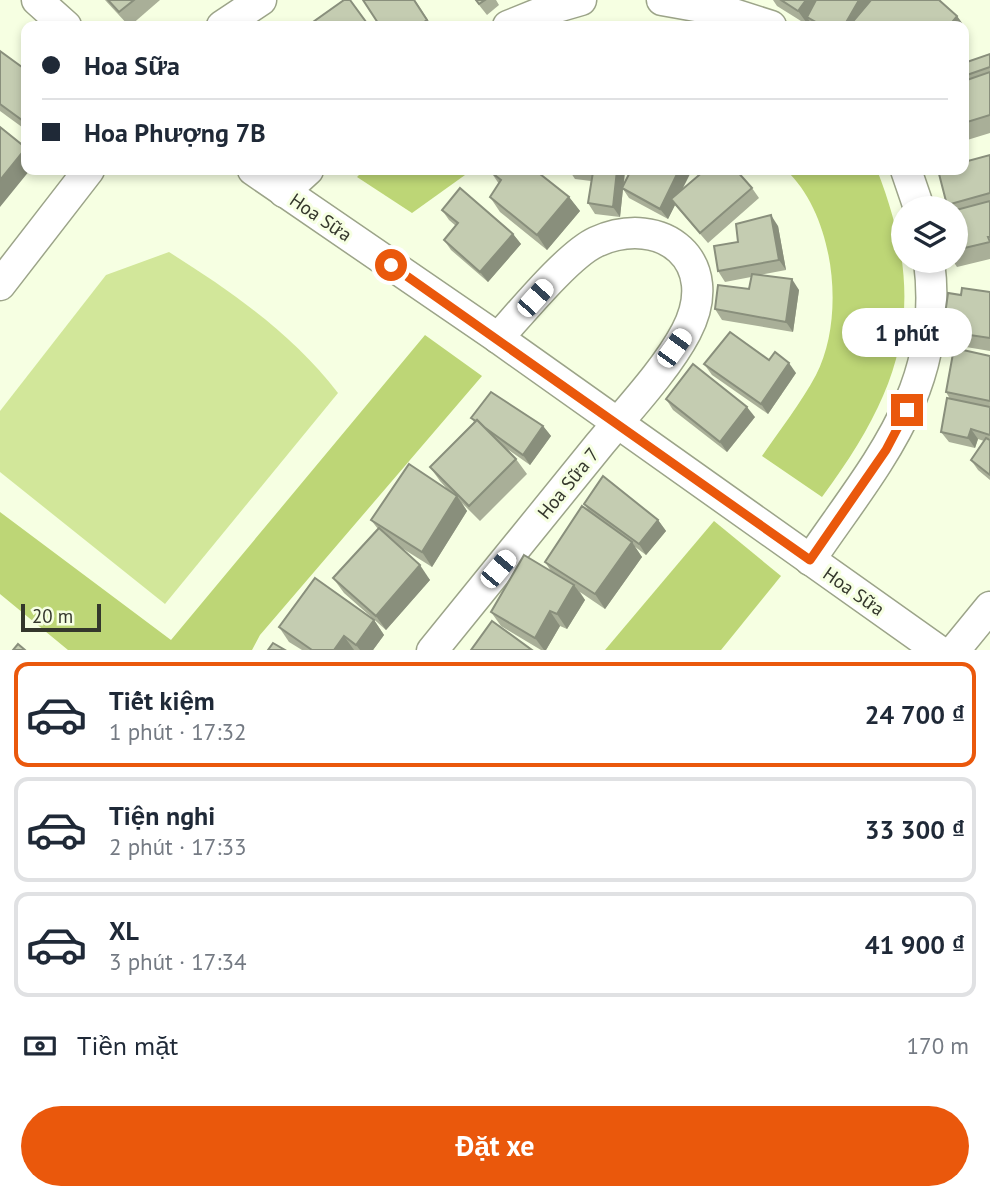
<!DOCTYPE html>
<html lang="vi">
<head>
<meta charset="utf-8">
<style>
  body { margin:0; font-family:"PT Sans",sans-serif; background:#f2f2f3; color:#1f2937; height:100vh; display:flex; flex-direction:column; font-size:26px; white-space:nowrap }
  * { box-sizing:border-box; margin:0 }
  p { font-size:23px; color:#747a83 }
  .icon { flex:none; width:38px; height:38px; fill:none; stroke:currentColor; stroke-width:2; stroke-linecap:round; stroke-linejoin:round }
  .map { position:relative; height:650px; overflow:hidden }
  .side { display:flex; flex-direction:column; background:#fff; flex:1 }
  .side>* { flex:none }
  .banner { position:absolute; left:21px; top:21px; width:948px; height:154px; border-radius:14px; box-shadow:0 4px 10px #0003; display:grid; align-content:center; height:154px; padding:0 21px; background:#fff }
  .buttons { position:absolute; left:891px; top:196px; display:grid; gap:14px }
  .buttons a { display:grid; place-items:center; width:77px; height:77px; border-radius:50%; background:#fff; box-shadow:0 4px 10px #0003; font-size:35px }
  .scale { position:absolute; left:21px; bottom:18px; width:80px; box-sizing:border-box; padding-left:7px; border:4px solid #34372c; border-top:0; font-size:19px; line-height:24px; white-space:nowrap; color:#34372c; -webkit-text-stroke:5px #f6ffe2; paint-order:stroke }
  .end { position:absolute; width:32px; height:32px; margin:-16px; border:9px solid #ea580c; background:#fff; box-shadow:0 0 0 4px #fff }
  .from { border-radius:50% }
  .bubble { position:absolute; height:49px; border-radius:24px; background:#fff; box-shadow:0 4px 10px #0003; font-size:23px; font-weight:700; line-height:49px; text-align:center }
  .car { position:absolute; width:21px; height:42px; margin:-21px -10px; border-radius:9px; box-shadow:0 0 5px 2px #0007; background:linear-gradient(#fff 24%,#345 0 40%,#fff 0 76%,#345 0 86%,#fff 0) }
  .banner b { display:flex; align-items:center; gap:24px; height:66px; font-size:26px }
  .banner b+b { border-top:2px solid #e0e1e3 }
  .banner i { width:18px; height:18px; background:#1f2937 }
  ul { padding:12px 0 0; list-style:none }
  li { display:flex; align-items:center; gap:21px; height:105px; margin:0 14px 10px; padding:0 7px; border:4px solid #e0e1e3; border-radius:14px }
  li div { flex:1 }
  li b { display:block; font-size:26px }
  li em { font-style:normal; font-weight:700 }
  li.on { border-color:#ea580c }
  li>.icon { width:63px; height:63px; stroke-width:1.5 }
  .pay { display:flex; align-items:center; gap:18px; height:77px; padding:0 21px; font-size:26px }
  .pay p { margin-inline-start:auto }
  .action { display:flex; gap:14px; margin-top:auto; padding:14px 21px }
  .action a { flex:1; height:80px; border-radius:42px; background:#ea580c; color:#fff; font-size:28px; font-weight:700; line-height:80px; text-align:center }
  .map>svg:first-child { display:block }
  .green { fill:#d2e79a }
  .water { fill:#bdd676 }
  .lines { fill:none; stroke-linecap:round; stroke-linejoin:round }
  .street-casing { stroke:#9ca489; stroke-width:33 }
  .street { stroke:#fff; stroke-width:30 }
  .wall { fill:#a9af98 }
  .shaded-wall { fill:#898f7c }
  .building { fill:#c4ccb1; stroke:#898f7c; stroke-width:2 }
  .route { stroke:#ea580c; stroke-width:9 }
  .labels { text-anchor:middle; dominant-baseline:central; stroke-width:6; stroke-linejoin:round; paint-order:stroke }
  .street-label { font-size:19px; fill:#34372c; stroke:#f6ffe2 }
</style>
</head>
<body>
<div class="map">
<svg width="990" height="651" viewBox="0 0 990 651">
  <rect width="100%" height="100%" fill="#f6ffe2"/>
  <path class="green" d="M169 252C232 292 292 333 338 393L165 604 0 472V411L106 275Z"/>
  <g class="water">
    <path d="M364 170H472L412 213 357 177Z"/>
    <path d="M786 170H877C929 303 905 385 822 497L762 456C780 430 801 403 816 375 846 317 835 216 786 170Z"/>
    <path d="M425 335 482 376 260 635 252 650H68L0 594V512L171 640Z"/>
    <path d="M714 521 781 576 721 650H605Z"/>
  </g>
  <g class="lines">
    <g class="street-casing">
      <g id="street">
        <path d="M37 0 66 26"/>
        <path d="M662 0 724 11 771 26"/>
        <path d="M222 26 261 0"/>
        <path d="M508 26 550 9 581 0"/>
        <path d="M253 170 498 338 939 651"/>
        <path d="M906 170 919 208"/>
        <path d="M284 192 308 170"/>
        <path d="M0 285 89 170"/>
        <path d="M810 560C876 463 946 388 929 261"/>
        <path d="M432 651C488 582 543 514 599 445 627 411 666 370 686 332 723 262 663 212 596 242 568 255 520 314 498 338"/>
        <path d="M954 651 990 607"/>
      </g>
    </g>
    <use href="#street" class="street"/>
  </g>
  <g class="wall">
    <path d="M105 0H160L130 26H129Z"/>
    <path d="M415 0 432 26H380Z"/>
    <path d="M475 0H496L499 5 487 15Z"/>
    <path d="M773 0H939L957 16 967 30 964 34V26H813L811 23 809 26 777 6Z"/>
    <path d="M0 51 26 70V130L0 111Z"/>
    <path d="M990 54V133L964 141V63Z"/>
    <path d="M990 155V259L957 267 953 261H956V208H949L947 205Z"/>
    <path d="M569 170H625L624 185 682 189 752 188 759 198 708 243 675 205 668 219 629 198 623 189 620 217 595 214 588 203 591 181 575 179Z"/>
    <path d="M491 172 569 197 580 211 547 250 500 212 490 197 499 184Z"/>
    <path d="M442 210 513 234 521 244 488 282 451 250 444 240 456 226 449 220Z"/>
    <path d="M778 226 786 270 760 275 799 290 793 332 722 320 715 309 749 289 751 277 725 282 718 271 738 242Z"/>
    <path d="M990 292V351L966 347 959 337 954 336 944 322 961 295Z"/>
    <path d="M990 356V480L978 470 971 460 984 441 978 439 975 448 949 442 941 432 950 399 946 392Z"/>
    <path d="M704 364 796 373 768 414 712 375Z"/>
    <path d="M666 399 755 417 727 452 673 410Z"/>
    <path d="M471 418 543 426 551 436 530 465 503 446 516 459 527 474 480 521 462 503 467 511 432 567 397 545 430 580 386 630 344 593 333 578 378 529 371 520 450 492 440 481 430 467 474 422Z"/>
    <path d="M584 504 658 520 666 531 646 555 634 546 642 557 605 609 580 592 585 600 567 629 560 626 546 650H541L501 626 491 612 551 571 545 562 589 511Z"/>
    <path d="M374 620 384 635 373 650H302L289 642 279 627Z"/>
  </g>
  <g class="shaded-wall">
    <path d="M806 0H827L807 17 811 23 809 26 798 11Z"/>
    <path d="M859 0H878L863 26H844Z"/>
    <path d="M957 16 967 30 964 34V26H949Z"/>
    <path d="M26 148V170H30L0 207V180Z"/>
    <path d="M617 170H625L620 217 613 207Z"/>
    <path d="M679 170H692L675 204 671 199 675 205 668 219 660 209Z"/>
    <path d="M569 197 580 211 547 250 537 235Z"/>
    <path d="M771 215 778 226 786 270 779 260Z"/>
    <path d="M513 234 521 244 488 282 480 272Z"/>
    <path d="M792 279 799 290 793 332 786 322Z"/>
    <path d="M789 363 796 373 768 414 761 404Z"/>
    <path d="M747 407 755 417 727 452 720 442Z"/>
    <path d="M543 426 551 436 530 465 523 455Z"/>
    <path d="M971 429 978 439 975 448 968 438Z"/>
    <path d="M457 496 467 511 432 567 422 552Z"/>
    <path d="M658 520 666 531 646 555 639 544Z"/>
    <path d="M632 542 642 557 605 609 595 594Z"/>
    <path d="M420 565 430 580 386 630 376 616Z"/>
    <path d="M574 585 585 600 567 629 557 614Z"/>
    <path d="M550 611 560 626 546 650H544L535 638Z"/>
    <path d="M374 620 384 635 373 650H360L356 645Z"/>
    <path d="M344 636 354 650H334Z"/>
  </g>
  <g class="building">
    <path d="M108 0H134L119 12Z"/>
    <path d="M344 0H350L369 26H316L313 22Z"/>
    <path d="M363 0H414L427 20 418 26H380Z"/>
    <path d="M476 0H485L479 4Z"/>
    <path d="M781 0H806L798 11Z"/>
    <path d="M816 0H859L844 26H823L807 17Z"/>
    <path d="M871 0H939L957 16 949 26H849Z"/>
    <path d="M0 51 26 70V123L0 104Z"/>
    <path d="M990 54V67L964 76V63Z"/>
    <path d="M990 72V115L964 123V81Z"/>
    <path d="M0 127 26 148 0 180Z"/>
    <path d="M990 155V193L947 205 938 170H964V162Z"/>
    <path d="M493 170H535L569 197 537 235 490 197 501 180 491 172Z"/>
    <path d="M575 170H617L613 207 588 203 593 172Z"/>
    <path d="M631 170H679L660 209 622 188Z"/>
    <path d="M705 170H736L752 188 700 233 671 199Z"/>
    <path d="M460 188 513 234 480 272 444 240 458 223 442 210Z"/>
    <path d="M990 201V237H988L990 242 956 250V210Z"/>
    <path d="M771 215 779 260 718 271 714 246 738 242 736 224Z"/>
    <path d="M752 274 792 279 786 322 715 309 718 285 749 289Z"/>
    <path d="M962 288 990 292V338L956 333 957 324 944 322 948 293 961 295Z"/>
    <path d="M730 332 769 360 775 352 789 363 761 404 704 364Z"/>
    <path d="M954 348 990 356V401L946 392Z"/>
    <path d="M693 364 747 407 720 442 666 399Z"/>
    <path d="M491 392 543 426 523 455 484 427 477 420 476 421 471 418Z"/>
    <path d="M947 398 990 407V435L971 429 968 438 941 432Z"/>
    <path d="M477 420 516 459 469 506 430 467Z"/>
    <path d="M986 438 990 440V475L971 460Z"/>
    <path d="M409 464 457 496 422 552 371 520Z"/>
    <path d="M603 476 658 520 639 544 584 504Z"/>
    <path d="M582 506 632 542 595 594 545 562Z"/>
    <path d="M379 528 420 565 376 616 333 578Z"/>
    <path d="M524 555 574 585 557 614 550 611 535 638 491 612Z"/>
    <path d="M315 578 374 620 356 645 344 636 334 650H312L279 627Z"/>
    <path d="M492 621 532 650H471Z"/>
    <path d="M273 643 285 650H268Z"/>
    <path d="M18 644 25 650H13Z"/>
  </g>
  <g class="lines">
    <path class="route" d="M391 265 810 560 886 450 907 410"/>
  </g>
  <g class="labels">
    <g class="street-label">
      <text transform="translate(321 217) rotate(34)">Hoa Sữa</text>
      <text transform="translate(568 483) rotate(-51)">Hoa Sữa 7</text>
      <text transform="translate(854 591) rotate(35)">Hoa Sữa</text>
    </g>
  </g>
</svg>
<div class="buttons">
<a><svg class="icon" aria-label="layers" viewBox="0 0 24 24"><path d="M12 4l9 5-9 5-9-5zM3 14l9 5 9-5"/></svg></a>
</div>
<div class="scale">20 m</div>
<i class="end from" style="left:391px;top:265px"></i>
<i class="end" style="left:907px;top:410px"></i>
<div class="bubble" style="left:842px;top:308px;width:130px">1 phút</div>
<i class="car" style="left:535px;top:298px;rotate:42deg"></i>
<i class="car" style="left:674px;top:348px;rotate:36deg"></i>
<i class="car" style="left:498px;top:569px;rotate:40deg"></i>
<div class="banner">
<b><i class="from"></i>Hoa Sữa</b>
<b><i></i>Hoa Phượng 7B</b>
</div>
</div>
<section class="side">
<ul>
<li class="on"><svg class="icon" aria-label="car" viewBox="0 0 24 24"><path d="M5 17H2v-5l4-1 3-4h7l3 4 3 1v5h-3M9 17h6M6 11h13"/><circle cx="7" cy="17" r="2"/><circle cx="17" cy="17" r="2"/></svg><div><b>Tiết kiệm</b><p>1 phút · 17:32</p></div><em>24 700 ₫</em></li>
<li><svg class="icon" aria-label="car" viewBox="0 0 24 24"><path d="M5 17H2v-5l4-1 3-4h7l3 4 3 1v5h-3M9 17h6M6 11h13"/><circle cx="7" cy="17" r="2"/><circle cx="17" cy="17" r="2"/></svg><div><b>Tiện nghi</b><p>2 phút · 17:33</p></div><em>33 300 ₫</em></li>
<li><svg class="icon" aria-label="car" viewBox="0 0 24 24"><path d="M5 17H2v-5l4-1 3-4h7l3 4 3 1v5h-3M9 17h6M6 11h13"/><circle cx="7" cy="17" r="2"/><circle cx="17" cy="17" r="2"/></svg><div><b>XL</b><p>3 phút · 17:34</p></div><em>41 900 ₫</em></li>
</ul>
<div class="pay"><svg class="icon" aria-label="cash" viewBox="0 0 24 24"><path d="M3 7h18v10H3z"/><circle cx="12" cy="12" r="2"/></svg>Tiền mặt<p>170 m</p></div>
<div class="action"><a>Đặt xe</a></div>
</section>
</body>
</html>
